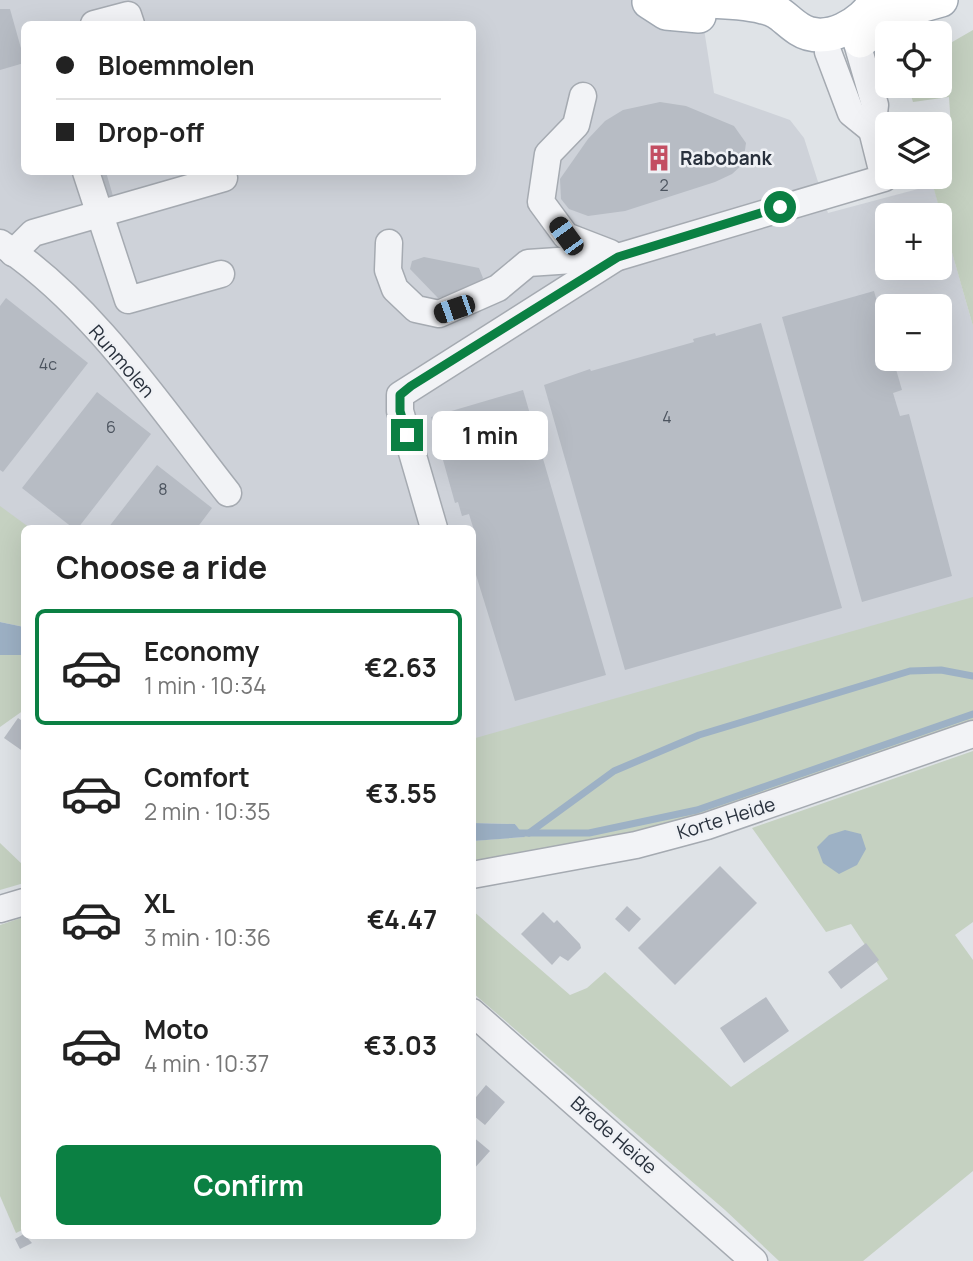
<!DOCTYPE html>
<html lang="en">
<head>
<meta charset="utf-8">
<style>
  body { margin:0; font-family:Manrope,sans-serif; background:#f6f6f6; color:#222; height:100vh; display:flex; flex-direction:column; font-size:26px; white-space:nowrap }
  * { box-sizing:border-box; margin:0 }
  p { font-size:23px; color:#767676 }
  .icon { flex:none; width:38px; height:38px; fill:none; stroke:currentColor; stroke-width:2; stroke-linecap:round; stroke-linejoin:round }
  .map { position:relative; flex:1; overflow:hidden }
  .drawer { position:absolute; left:21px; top:525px; width:455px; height:714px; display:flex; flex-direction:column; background:#fff; border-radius:10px; box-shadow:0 7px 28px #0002 }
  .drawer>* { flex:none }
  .guide { position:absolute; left:21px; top:21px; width:455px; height:154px; border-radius:10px; box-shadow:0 7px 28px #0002; display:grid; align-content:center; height:154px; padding:0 35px; background:#fff }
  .tools { position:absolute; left:875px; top:21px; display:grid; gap:14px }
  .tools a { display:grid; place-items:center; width:77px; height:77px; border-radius:10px; background:#fff; box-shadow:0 7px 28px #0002; font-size:35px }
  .end { position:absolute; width:32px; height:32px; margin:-16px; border:9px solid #0b8043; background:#fff; box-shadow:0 0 0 4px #fff }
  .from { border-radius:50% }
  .bubble { position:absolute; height:49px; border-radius:10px; background:#fff; box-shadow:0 7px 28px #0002; font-size:23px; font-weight:700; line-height:49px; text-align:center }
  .car { position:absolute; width:21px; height:42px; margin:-21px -10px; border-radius:9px; box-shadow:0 0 5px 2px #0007; background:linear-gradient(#222 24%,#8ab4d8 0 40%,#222 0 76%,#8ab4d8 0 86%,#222 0) }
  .guide b { display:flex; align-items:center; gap:24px; height:66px; font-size:26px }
  .guide b+b { border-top:2px solid #e0e0e0 }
  .guide i { width:18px; height:18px; background:#222 }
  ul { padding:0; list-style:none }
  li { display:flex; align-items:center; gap:21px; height:116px; margin:0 14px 10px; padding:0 21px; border:4px solid transparent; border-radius:10px }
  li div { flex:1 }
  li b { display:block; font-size:26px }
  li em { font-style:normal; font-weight:700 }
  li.current { border-color:#0b8043 }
  li>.icon { width:63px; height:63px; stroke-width:1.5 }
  h2 { padding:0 35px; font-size:32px; line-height:84px }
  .button { display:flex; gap:14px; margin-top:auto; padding:14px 35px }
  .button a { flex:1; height:80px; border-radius:10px; background:#0b8043; color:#fff; font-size:28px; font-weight:700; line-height:80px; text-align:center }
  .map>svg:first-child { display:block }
  .built { fill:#ced2d9; fill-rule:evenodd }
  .green { fill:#c5d1c1 }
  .water { fill:#9db1c5 }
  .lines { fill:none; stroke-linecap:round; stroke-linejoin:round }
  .stream { stroke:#9db1c5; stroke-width:7 }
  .building { fill:#b7bcc4 }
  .minor-casing { stroke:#a5aab1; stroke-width:29 }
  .major-casing { stroke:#a0a8b2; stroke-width:36 }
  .minor { stroke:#f2f3f6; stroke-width:26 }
  .major { stroke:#fff; stroke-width:33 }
  .route { stroke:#0b8043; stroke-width:9 }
  .labels { text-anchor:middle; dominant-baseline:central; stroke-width:5; stroke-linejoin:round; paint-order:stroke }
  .number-label { font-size:16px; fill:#4c545f }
  .poi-label { font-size:19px; font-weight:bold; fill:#29313d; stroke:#eff1f5; text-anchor:start }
  .street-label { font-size:19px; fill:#29313d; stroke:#eff1f5 }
</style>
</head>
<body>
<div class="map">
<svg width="973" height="1261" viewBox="0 0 973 1261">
  <rect width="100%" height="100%" fill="#dfe3e7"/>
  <path class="built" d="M0 0H706L704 29 714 93 790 120 804 138 828 213 933 185 973 326V613L473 755 472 528H24L0 575ZM24 24H472V172H24ZM887 215H940V268H887ZM887 306H940V359H887Z"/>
  <g class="green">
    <path d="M973 30V326L933 186 914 189 910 177H940V129L951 128 949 97 913 102 908 86H940V49Z"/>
    <path d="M0 506 30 528H24V627L0 622Z"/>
    <path d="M973 597V726L768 798 537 857 473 860V841L524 837 515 824 473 823 472 739Z"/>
    <path d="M0 655H24V710L0 727Z"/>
    <path d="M973 751V922L955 935 973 960V1171L863 1261H779L725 1210 473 993 472 910 570 995 587 988 605 972 731 1087 888 979 851 924 826 932 752 828Z"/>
    <path d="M0 843 24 866V883L0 890Z"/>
    <path d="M24 917V1229L16 1233 0 1196V925Z"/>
  </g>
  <g class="water">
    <path d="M0 622 24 627V655H0Z"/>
    <path d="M473 823 515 824 525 837 473 841Z"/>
    <path d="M845 830 861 834 866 849 857 865 839 874 823 863 817 847 829 835Z"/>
  </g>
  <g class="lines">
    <g class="stream">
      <path d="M513 833H589L697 810 973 714"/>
      <path d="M529 833 614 771 699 735 910 671 941 670 973 676"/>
    </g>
  </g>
  <g class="building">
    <path d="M0 9H10L24 59V63L0 70Z"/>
    <path d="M660 102 686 106 734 126 746 143 743 164 732 174 715 182 625 211 588 216 569 209 561 199 560 179 588 139 605 121 623 110Z"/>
    <path d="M94 172H106L113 196 102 199Z"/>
    <path d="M424 257 479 268 483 278 480 283 456 294 438 298 410 269 412 261Z"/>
    <path d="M874 291 887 338V359H893L902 390 893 393 900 416 909 414 952 576 862 602 782 317Z"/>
    <path d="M6 298 88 363 3 472 0 470V306Z"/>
    <path d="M761 323 842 608 625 670 544 385 590 369 591 371 694 342 693 339 715 333 716 336Z"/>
    <path d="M523 390 606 675 515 701 472 562V538L476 537 469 514 462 516 458 502 455 503 431 417Z"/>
    <path d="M97 392 151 434 78 528H73L22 488Z"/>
    <path d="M157 465 212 508 197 528H108Z"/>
    <path d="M18 718 24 722V752L4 738Z"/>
    <path d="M720 866 757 903 675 985 638 948Z"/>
    <path d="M627 906 641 919 629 932 615 919Z"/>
    <path d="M543 912 554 923 557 920 580 944 581 948 568 961 560 956 552 965 521 934Z"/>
    <path d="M866 943 879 960 841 989 828 972Z"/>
    <path d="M766 997 789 1031 744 1063 720 1028Z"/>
    <path d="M486 1085 505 1102 485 1125 474 1116 472 1118V1102Z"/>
    <path d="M472 1136 490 1151 472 1171Z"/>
    <path d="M24 1234 32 1243 20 1249 15 1239Z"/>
  </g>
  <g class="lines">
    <g class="minor-casing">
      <g id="minor">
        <path d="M94 24 128 15 131 24"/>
        <path d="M828 52 851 113 872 130"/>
        <path d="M583 96 576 125 548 154 541 202 566 236 610 253"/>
        <path d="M86 172 128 300 221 274"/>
        <path d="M0 243C92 303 161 408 228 493"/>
        <path d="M389 243 388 270 395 289 416 309 439 314 498 288 528 263 618 257 884 178 872 130 875 105 857 43"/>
        <path d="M13 253 33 233 224 178 222 172"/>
        <path d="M434 528 400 411V395L614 259"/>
        <path d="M472 875 636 845 707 826 973 734"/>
        <path d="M0 909 24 902"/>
        <path d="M472 1012 754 1261"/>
      </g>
    </g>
    <g class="major-casing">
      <g id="major">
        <path d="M677 0C705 2 736 0 763 7 780 10 785 20 799 29 825 46 864 24 876 0"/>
        <path d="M649 2 666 13 699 16"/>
        <path d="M860 41 902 11 941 0"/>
      </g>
    </g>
    <use href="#minor" class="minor"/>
    <use href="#major" class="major"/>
  </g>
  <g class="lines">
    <path class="route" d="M407 435 400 411V395L411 386 618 257 780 207"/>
  </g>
  <defs>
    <g id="building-bare" transform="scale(2.1)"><path d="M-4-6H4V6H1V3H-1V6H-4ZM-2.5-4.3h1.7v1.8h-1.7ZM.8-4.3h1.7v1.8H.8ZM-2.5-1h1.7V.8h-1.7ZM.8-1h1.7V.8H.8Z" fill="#c34e63" stroke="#eff1f5" stroke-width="2.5" paint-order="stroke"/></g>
  </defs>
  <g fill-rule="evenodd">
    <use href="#building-bare" x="659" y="158"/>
  </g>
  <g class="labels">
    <g class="number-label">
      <text x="664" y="185">2</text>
      <text x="48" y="364">4c</text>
      <text x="667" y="417">4</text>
      <text x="111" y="427">6</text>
      <text x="163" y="489">8</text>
    </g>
    <g class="poi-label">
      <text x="680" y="158">Rabobank</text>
    </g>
    <g class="street-label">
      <text transform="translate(122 361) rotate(49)">Runmolen</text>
      <text transform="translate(726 818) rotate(-17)">Korte Heide</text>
      <text transform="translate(614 1135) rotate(41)">Brede Heide</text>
    </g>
  </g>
</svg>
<div class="tools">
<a><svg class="icon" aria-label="locate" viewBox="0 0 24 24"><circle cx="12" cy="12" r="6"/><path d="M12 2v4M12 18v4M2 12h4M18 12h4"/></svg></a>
<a><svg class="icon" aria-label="layers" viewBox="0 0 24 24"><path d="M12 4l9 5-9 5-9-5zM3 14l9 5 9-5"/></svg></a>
<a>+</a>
<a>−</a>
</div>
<i class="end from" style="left:780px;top:207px"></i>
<i class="end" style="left:407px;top:435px"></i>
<div class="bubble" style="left:432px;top:411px;width:116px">1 min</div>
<i class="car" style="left:566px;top:236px;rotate:324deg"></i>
<i class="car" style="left:454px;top:309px;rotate:251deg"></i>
<div class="guide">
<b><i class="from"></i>Bloemmolen</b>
<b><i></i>Drop-off</b>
</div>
<section class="drawer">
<h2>Choose a ride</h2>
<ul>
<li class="current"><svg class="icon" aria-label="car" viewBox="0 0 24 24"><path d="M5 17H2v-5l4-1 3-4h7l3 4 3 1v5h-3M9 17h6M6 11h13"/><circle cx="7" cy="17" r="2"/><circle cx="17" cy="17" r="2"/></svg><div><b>Economy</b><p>1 min · 10:34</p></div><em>€2.63</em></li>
<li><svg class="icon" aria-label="car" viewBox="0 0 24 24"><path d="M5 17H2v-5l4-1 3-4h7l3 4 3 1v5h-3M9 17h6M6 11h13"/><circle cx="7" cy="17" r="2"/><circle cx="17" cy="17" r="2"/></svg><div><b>Comfort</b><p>2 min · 10:35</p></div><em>€3.55</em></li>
<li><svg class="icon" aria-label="car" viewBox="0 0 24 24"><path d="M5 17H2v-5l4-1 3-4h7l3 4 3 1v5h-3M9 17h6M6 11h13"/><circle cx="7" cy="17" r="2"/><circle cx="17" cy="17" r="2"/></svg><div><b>XL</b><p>3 min · 10:36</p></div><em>€4.47</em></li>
<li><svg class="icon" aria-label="car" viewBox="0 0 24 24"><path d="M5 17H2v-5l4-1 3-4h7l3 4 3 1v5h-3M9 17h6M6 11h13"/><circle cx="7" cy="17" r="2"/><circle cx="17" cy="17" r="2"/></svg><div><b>Moto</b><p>4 min · 10:37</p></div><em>€3.03</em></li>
</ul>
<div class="button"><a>Confirm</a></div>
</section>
</div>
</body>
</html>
